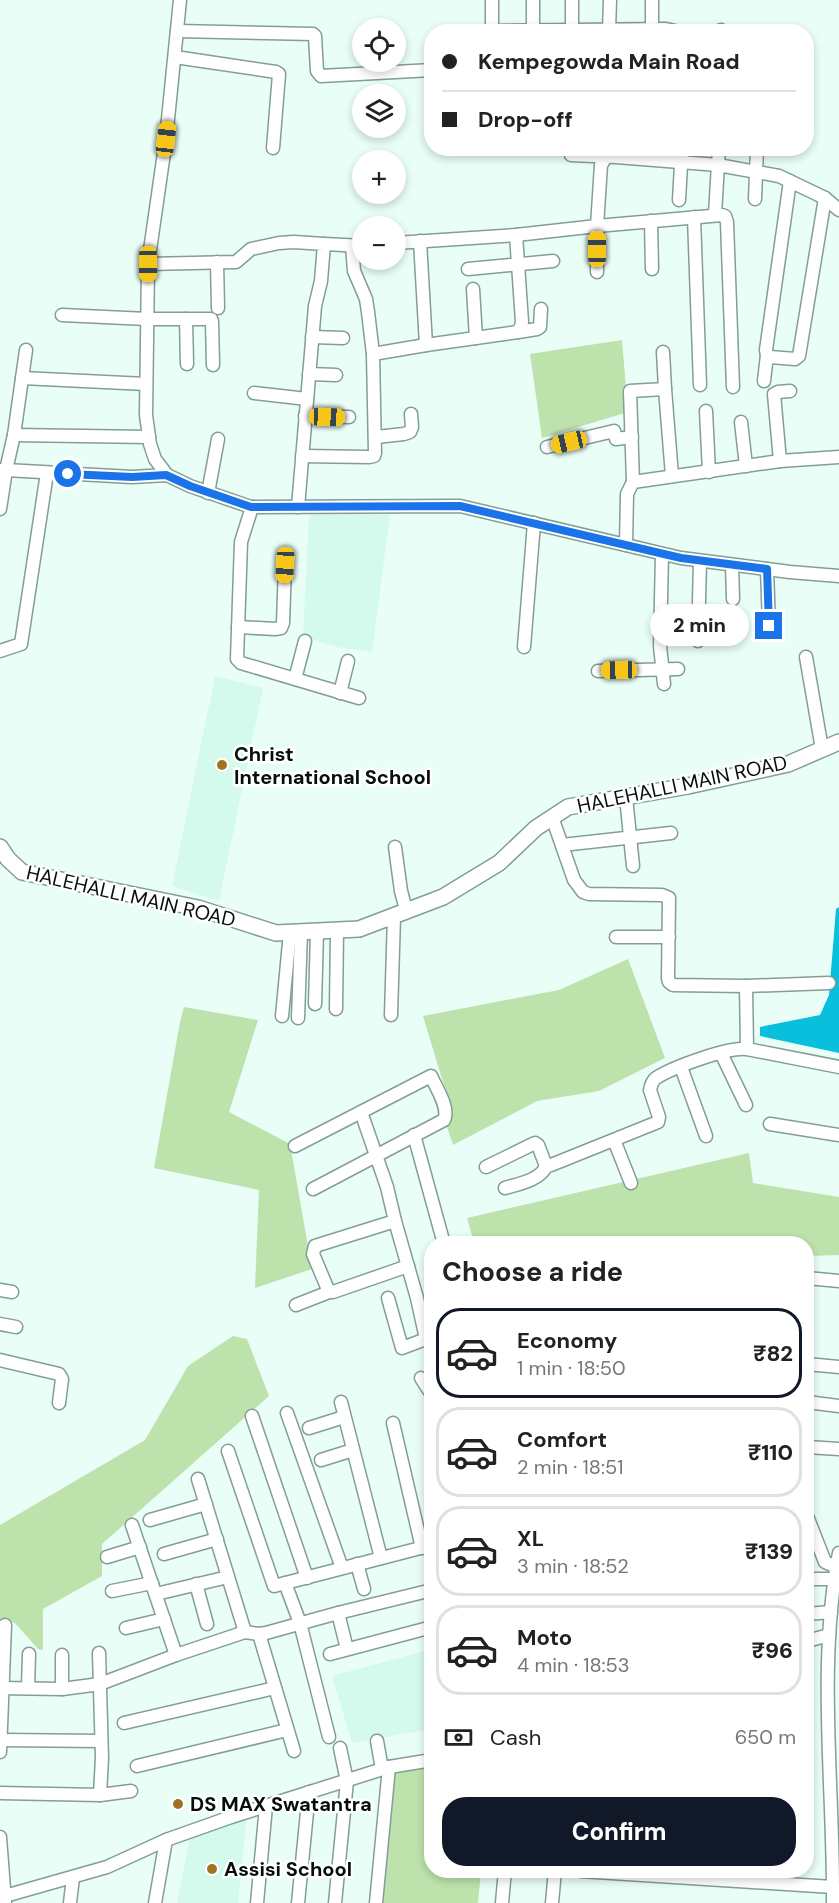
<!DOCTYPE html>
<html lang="en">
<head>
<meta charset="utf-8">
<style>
  body { margin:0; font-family:"DM Sans",sans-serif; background:#f2f2f2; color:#222; height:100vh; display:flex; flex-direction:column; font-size:22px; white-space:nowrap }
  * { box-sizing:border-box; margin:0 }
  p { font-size:20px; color:#767676 }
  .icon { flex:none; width:33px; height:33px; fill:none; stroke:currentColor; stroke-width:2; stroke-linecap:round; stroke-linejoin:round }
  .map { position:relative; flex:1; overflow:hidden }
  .drawer { position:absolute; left:424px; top:1236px; width:390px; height:642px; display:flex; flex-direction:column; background:#fff; border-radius:24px; box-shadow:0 3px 9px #0003 }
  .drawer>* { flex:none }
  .guide { position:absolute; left:424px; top:24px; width:390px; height:132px; border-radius:24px; box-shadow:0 3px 9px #0003; display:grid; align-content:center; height:132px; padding:0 18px; background:#fff }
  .buttons { position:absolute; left:352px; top:18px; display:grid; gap:12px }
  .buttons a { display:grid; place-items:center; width:54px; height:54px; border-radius:50%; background:#fff; box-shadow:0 3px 9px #0003; font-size:30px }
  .end { position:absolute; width:27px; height:27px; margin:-14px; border:8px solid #1a73e8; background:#fff; box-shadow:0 0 0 3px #fff }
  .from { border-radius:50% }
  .bubble { position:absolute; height:42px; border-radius:21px; background:#fff; box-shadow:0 3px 9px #0003; font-size:20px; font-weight:800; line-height:42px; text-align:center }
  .car { position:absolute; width:18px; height:36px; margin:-18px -9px; border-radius:8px; box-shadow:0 0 4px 2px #0007; background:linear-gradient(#f5c518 24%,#345 0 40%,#f5c518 0 76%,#345 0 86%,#f5c518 0) }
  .guide b { display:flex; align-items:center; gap:21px; height:57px; font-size:22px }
  .guide b+b { border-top:2px solid #e0e0e0 }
  .guide i { width:15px; height:15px; background:#222 }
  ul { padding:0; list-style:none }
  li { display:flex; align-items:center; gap:18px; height:90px; margin:0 12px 9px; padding:0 6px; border:3px solid #e0e0e0; border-radius:24px }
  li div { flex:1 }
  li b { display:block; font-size:22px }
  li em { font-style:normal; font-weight:800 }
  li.current { border-color:#111827 }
  li>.icon { width:54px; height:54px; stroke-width:1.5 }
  h2 { padding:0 18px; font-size:27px; line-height:72px }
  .pay { display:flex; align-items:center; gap:15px; height:66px; padding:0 18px; font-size:22px }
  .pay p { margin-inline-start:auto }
  .cta { display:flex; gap:12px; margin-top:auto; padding:12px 18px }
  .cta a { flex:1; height:69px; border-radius:24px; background:#111827; color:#fff; font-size:24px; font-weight:800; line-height:69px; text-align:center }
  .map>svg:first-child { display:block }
  .built { fill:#d4f9ed }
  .green { fill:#bde2ab }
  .water { fill:#08bfdc }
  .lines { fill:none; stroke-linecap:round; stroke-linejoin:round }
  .minor-casing { stroke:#849d96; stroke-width:15 }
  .major-casing { stroke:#849d96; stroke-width:18 }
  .minor { stroke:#fff; stroke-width:12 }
  .major { stroke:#fff; stroke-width:15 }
  .route { stroke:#1a73e8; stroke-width:8 }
  .poi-dot { fill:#a07324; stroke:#fff; stroke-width:2 }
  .labels { text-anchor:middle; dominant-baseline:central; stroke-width:5; stroke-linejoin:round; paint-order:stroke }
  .poi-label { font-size:20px; font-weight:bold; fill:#050e0b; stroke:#fff; text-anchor:start }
  .street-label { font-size:20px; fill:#050e0b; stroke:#fff }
</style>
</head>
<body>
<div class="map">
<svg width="839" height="1903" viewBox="0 0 839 1903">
  <rect width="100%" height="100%" fill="#e9fef7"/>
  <g class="built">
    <path d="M309 514H390L372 652 337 647 303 637Z"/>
    <path d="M215 676 263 688 219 901 172 886Z"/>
    <path d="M432 1649V1729L352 1743 332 1676Z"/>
    <path d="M247 1814 238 1903H177L190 1836Z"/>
  </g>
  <g class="green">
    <path d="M622 340 628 412 542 438 530 354Z"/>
    <path d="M628 959 665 1058 599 1091 537 1101 453 1145 446 1124 451 1109 423 1016 559 990Z"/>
    <path d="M184 1007 258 1020 229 1112 290 1144 312 1269 255 1288 259 1190 154 1168 180 1022Z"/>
    <path d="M749 1153 753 1183 839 1197V1255L807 1256V1244L474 1243 467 1218Z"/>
    <path d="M233 1336 247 1339 269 1396 102 1544V1576L43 1609V1650L38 1649 15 1623 0 1619V1525L145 1440 188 1366Z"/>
    <path d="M432 1764V1870L481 1871 478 1903H381L392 1769Z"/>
  </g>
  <path class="water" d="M839 907V1053L760 1036V1027L820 1015 829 995 836 909Z"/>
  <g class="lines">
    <g class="minor-casing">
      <g id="minor">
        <path d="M492 0V31L666 29 680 32"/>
        <path d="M533 0V31"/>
        <path d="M652 0V29"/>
        <path d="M572 30V0"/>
        <path d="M609 30 610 0"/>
        <path d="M177 31 313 34 315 36 317 71 321 76 432 70"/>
        <path d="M721 32V30"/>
        <path d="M175 57 276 72 279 74 273 148"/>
        <path d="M571 155 616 157 718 165 779 176 825 198 839 210"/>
        <path d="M790 181 766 350 767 355 770 357 795 359 799 356 825 198"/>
        <path d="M755 199 757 148"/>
        <path d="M679 200 682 148"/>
        <path d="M715 214 719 148"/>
        <path d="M694 217 700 385"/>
        <path d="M651 221 652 269"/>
        <path d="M420 241 426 345"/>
        <path d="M396 243 516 235 597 226 722 215 725 216 727 222 733 387"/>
        <path d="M324 244 363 246"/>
        <path d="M217 262 218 308"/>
        <path d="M148 264 236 262 251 249 279 243 294 242 324 244 321 281 315 306 298 507"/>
        <path d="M468 269 553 261"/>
        <path d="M597 272V226L601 165 606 157"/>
        <path d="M473 289 476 338"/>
        <path d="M62 315 147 319H211L212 321 213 365"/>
        <path d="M186 319 187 364"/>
        <path d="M518 332 537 329 540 327 541 309"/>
        <path d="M312 337 343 338"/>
        <path d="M26 350 14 435 6 470 132 477 167 475 190 486 251 507 460 506 681 558 790 572 839 576"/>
        <path d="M373 354 426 345 518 332 521 326 522 322 516 235"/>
        <path d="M309 374 336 375"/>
        <path d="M22 378 146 384"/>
        <path d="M764 381 767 355"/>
        <path d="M665 389 672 476"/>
        <path d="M254 393 307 399"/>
        <path d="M706 411 709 472"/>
        <path d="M305 416 349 417"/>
        <path d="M741 422 746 466"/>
        <path d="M14 435 149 437"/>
        <path d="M376 437 404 434 410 432 412 427 411 414"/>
        <path d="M547 447 614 431 616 439 632 437"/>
        <path d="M302 456 369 457 374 456 375 453 373 354 368 312 366 299 354 271 352 246"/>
        <path d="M780 461 774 394 778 392 790 391"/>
        <path d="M0 470H6L0 509"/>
        <path d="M167 475 155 459 150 444 146 415 148 264 166 139 180 0"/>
        <path d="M633 482 630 391 665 389 663 352"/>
        <path d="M208 493 218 439"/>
        <path d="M252 507 241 542 237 659 241 663 359 698"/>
        <path d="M626 545 627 494 633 482 780 461 839 457"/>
        <path d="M662 554 660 646 664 684"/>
        <path d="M732 565 733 599"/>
        <path d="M767 569 769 625"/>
        <path d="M238 627 275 629 281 628 283 623 285 565"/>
        <path d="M698 641 700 561"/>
        <path d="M524 647 534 523"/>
        <path d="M0 651 21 644 47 473"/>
        <path d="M806 657 822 749"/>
        <path d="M598 671 678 669"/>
        <path d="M295 679 305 641"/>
        <path d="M340 693 348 661"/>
        <path d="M626 797 633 866"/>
        <path d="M552 817 574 880 583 892 589 894 662 895 669 898 668 978 669 982 673 985 746 986 829 983"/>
        <path d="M562 845 671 833"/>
        <path d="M395 847 401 891 406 910"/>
        <path d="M616 937H669"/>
        <path d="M746 986 747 1049 839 1067"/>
        <path d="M315 1004 317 931"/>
        <path d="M336 1009 337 930"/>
        <path d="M391 1015 394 916"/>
        <path d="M282 1016 290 932"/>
        <path d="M298 1018 301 932"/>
        <path d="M721 1053 746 1105"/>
        <path d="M681 1067 706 1136"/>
        <path d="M770 1124 839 1135"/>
        <path d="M414 1135 444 1244"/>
        <path d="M614 1140 631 1183"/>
        <path d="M295 1146 361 1112"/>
        <path d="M486 1167 535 1143 538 1145 546 1166 551 1165 658 1122 659 1117 650 1090C651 1085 652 1081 656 1078 673 1067 728 1047 747 1049"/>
        <path d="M505 1188C518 1184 541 1180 546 1166"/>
        <path d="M313 1189 444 1120C450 1108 436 1088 431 1076L361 1112 387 1187 395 1221 417 1298 426 1339 432 1337"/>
        <path d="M395 1221 315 1246 313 1254 329 1292H333L408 1266"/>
        <path d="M807 1278 839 1281"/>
        <path d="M0 1290 12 1292"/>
        <path d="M388 1298 402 1348 426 1339"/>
        <path d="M296 1305 329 1292"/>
        <path d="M0 1324 16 1327"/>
        <path d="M0 1360 59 1374 62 1379 59 1403"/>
        <path d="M807 1364 839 1367"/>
        <path d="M421 1378 432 1395"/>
        <path d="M341 1402 381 1558"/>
        <path d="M807 1402 839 1406"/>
        <path d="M287 1413 342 1568"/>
        <path d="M252 1416 307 1578"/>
        <path d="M393 1423 422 1548"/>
        <path d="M309 1428 344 1417"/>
        <path d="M807 1447 839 1449"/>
        <path d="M228 1451 274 1586 432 1545"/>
        <path d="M321 1460 353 1450"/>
        <path d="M198 1479 245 1632"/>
        <path d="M807 1516 825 1562 839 1568"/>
        <path d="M150 1520 206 1504"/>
        <path d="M132 1525 176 1655"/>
        <path d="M164 1554 217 1539"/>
        <path d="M107 1557 140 1547"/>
        <path d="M357 1564 364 1589"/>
        <path d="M807 1579H834"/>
        <path d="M285 1583 300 1623 329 1737"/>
        <path d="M196 1584 207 1624"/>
        <path d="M112 1591 152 1583"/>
        <path d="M156 1594 228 1577"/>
        <path d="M338 1613 347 1649"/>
        <path d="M807 1614 831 1612"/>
        <path d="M126 1628 164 1619"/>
        <path d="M259 1634 294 1751"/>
        <path d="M807 1641 829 1635"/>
        <path d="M99 1653 102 1758 100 1795"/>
        <path d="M330 1654 432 1627"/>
        <path d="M0 1688 62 1689 100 1684 176 1655 245 1632 259 1634 266 1633 338 1613 432 1590"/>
        <path d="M28 1688 29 1654"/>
        <path d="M62 1689V1655"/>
        <path d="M124 1723 275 1688"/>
        <path d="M0 1740 101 1741"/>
        <path d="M377 1741 382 1769"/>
        <path d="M0 1752 5 1625"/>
        <path d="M137 1766 287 1730"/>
        <path d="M0 1793 100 1795 131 1791"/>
        <path d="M0 1837 5 1902"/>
        <path d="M580 1871 833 1887"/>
        <path d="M0 1896H5L107 1867 166 1840 231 1817 389 1767 432 1760"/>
        <path d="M70 1903 73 1877"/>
        <path d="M155 1903 166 1840"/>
        <path d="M257 1903 266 1806"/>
        <path d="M298 1903 309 1792"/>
        <path d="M335 1903 347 1781 340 1748"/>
        <path d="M376 1903 389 1767"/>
        <path d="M502 1903 505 1870"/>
        <path d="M552 1903 555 1870"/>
        <path d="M833 1903C834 1789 817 1665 839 1553"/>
      </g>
    </g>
    <g class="major-casing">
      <path id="major" d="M0 847 8 859 22 872 198 908 276 933 359 929 443 897 499 863 536 828 568 807 688 786 788 764 839 742"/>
    </g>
    <use href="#minor" class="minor"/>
    <use href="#major" class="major"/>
  </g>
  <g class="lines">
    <path class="route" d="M68 474 132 477 166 475 190 486 251 507 460 506 681 558 767 569 769 626"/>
  </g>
  <g class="poi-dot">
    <circle cx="222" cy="765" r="6"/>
    <circle cx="178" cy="1804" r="6"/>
    <circle cx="212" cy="1869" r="6"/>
  </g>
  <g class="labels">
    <g class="poi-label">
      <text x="234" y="754">Christ<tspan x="234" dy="23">International School</tspan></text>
      <text x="190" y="1804">DS MAX Swatantra</text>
      <text x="224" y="1869">Assisi School</text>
    </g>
    <g class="street-label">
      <text transform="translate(682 784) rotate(-12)">HALEHALLI MAIN ROAD</text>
      <text transform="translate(131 896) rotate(13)">HALEHALLI MAIN ROAD</text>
    </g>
  </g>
</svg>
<div class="buttons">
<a><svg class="icon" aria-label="locate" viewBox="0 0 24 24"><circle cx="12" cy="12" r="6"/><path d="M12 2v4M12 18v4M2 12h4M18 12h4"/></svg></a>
<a><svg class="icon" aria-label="layers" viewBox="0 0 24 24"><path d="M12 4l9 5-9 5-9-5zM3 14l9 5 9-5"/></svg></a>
<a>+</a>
<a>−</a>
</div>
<i class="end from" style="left:68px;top:474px"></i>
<i class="end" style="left:769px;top:626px"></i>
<div class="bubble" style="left:650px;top:604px;width:99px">2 min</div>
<i class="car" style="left:166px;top:139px;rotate:7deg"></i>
<i class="car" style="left:597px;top:249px;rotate:0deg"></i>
<i class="car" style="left:148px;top:264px;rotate:180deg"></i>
<i class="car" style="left:327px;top:417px;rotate:92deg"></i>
<i class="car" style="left:569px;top:442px;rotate:257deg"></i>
<i class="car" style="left:285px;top:565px;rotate:183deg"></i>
<i class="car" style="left:619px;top:670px;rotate:269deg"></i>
<div class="guide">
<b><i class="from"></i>Kempegowda Main Road</b>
<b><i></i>Drop-off</b>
</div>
<section class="drawer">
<h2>Choose a ride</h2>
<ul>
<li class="current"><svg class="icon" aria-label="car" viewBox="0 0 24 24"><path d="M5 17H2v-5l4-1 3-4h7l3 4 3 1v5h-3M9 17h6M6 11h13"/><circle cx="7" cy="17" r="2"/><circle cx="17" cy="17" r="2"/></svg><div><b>Economy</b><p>1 min · 18:50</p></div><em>₹82</em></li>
<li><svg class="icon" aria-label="car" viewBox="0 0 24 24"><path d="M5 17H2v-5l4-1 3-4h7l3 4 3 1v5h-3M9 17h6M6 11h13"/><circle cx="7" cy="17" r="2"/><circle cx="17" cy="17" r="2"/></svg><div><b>Comfort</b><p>2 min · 18:51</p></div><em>₹110</em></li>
<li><svg class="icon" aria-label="car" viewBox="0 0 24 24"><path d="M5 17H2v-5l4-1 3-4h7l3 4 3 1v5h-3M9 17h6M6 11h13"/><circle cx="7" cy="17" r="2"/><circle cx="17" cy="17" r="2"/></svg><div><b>XL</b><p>3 min · 18:52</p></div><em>₹139</em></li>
<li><svg class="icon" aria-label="car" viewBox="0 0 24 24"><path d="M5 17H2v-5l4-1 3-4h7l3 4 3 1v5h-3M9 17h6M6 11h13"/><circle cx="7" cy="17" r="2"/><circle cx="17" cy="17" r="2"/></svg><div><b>Moto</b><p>4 min · 18:53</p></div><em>₹96</em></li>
</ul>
<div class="pay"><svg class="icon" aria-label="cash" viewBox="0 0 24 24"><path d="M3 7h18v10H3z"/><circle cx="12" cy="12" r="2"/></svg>Cash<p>650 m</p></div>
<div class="cta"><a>Confirm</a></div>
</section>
</div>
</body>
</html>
